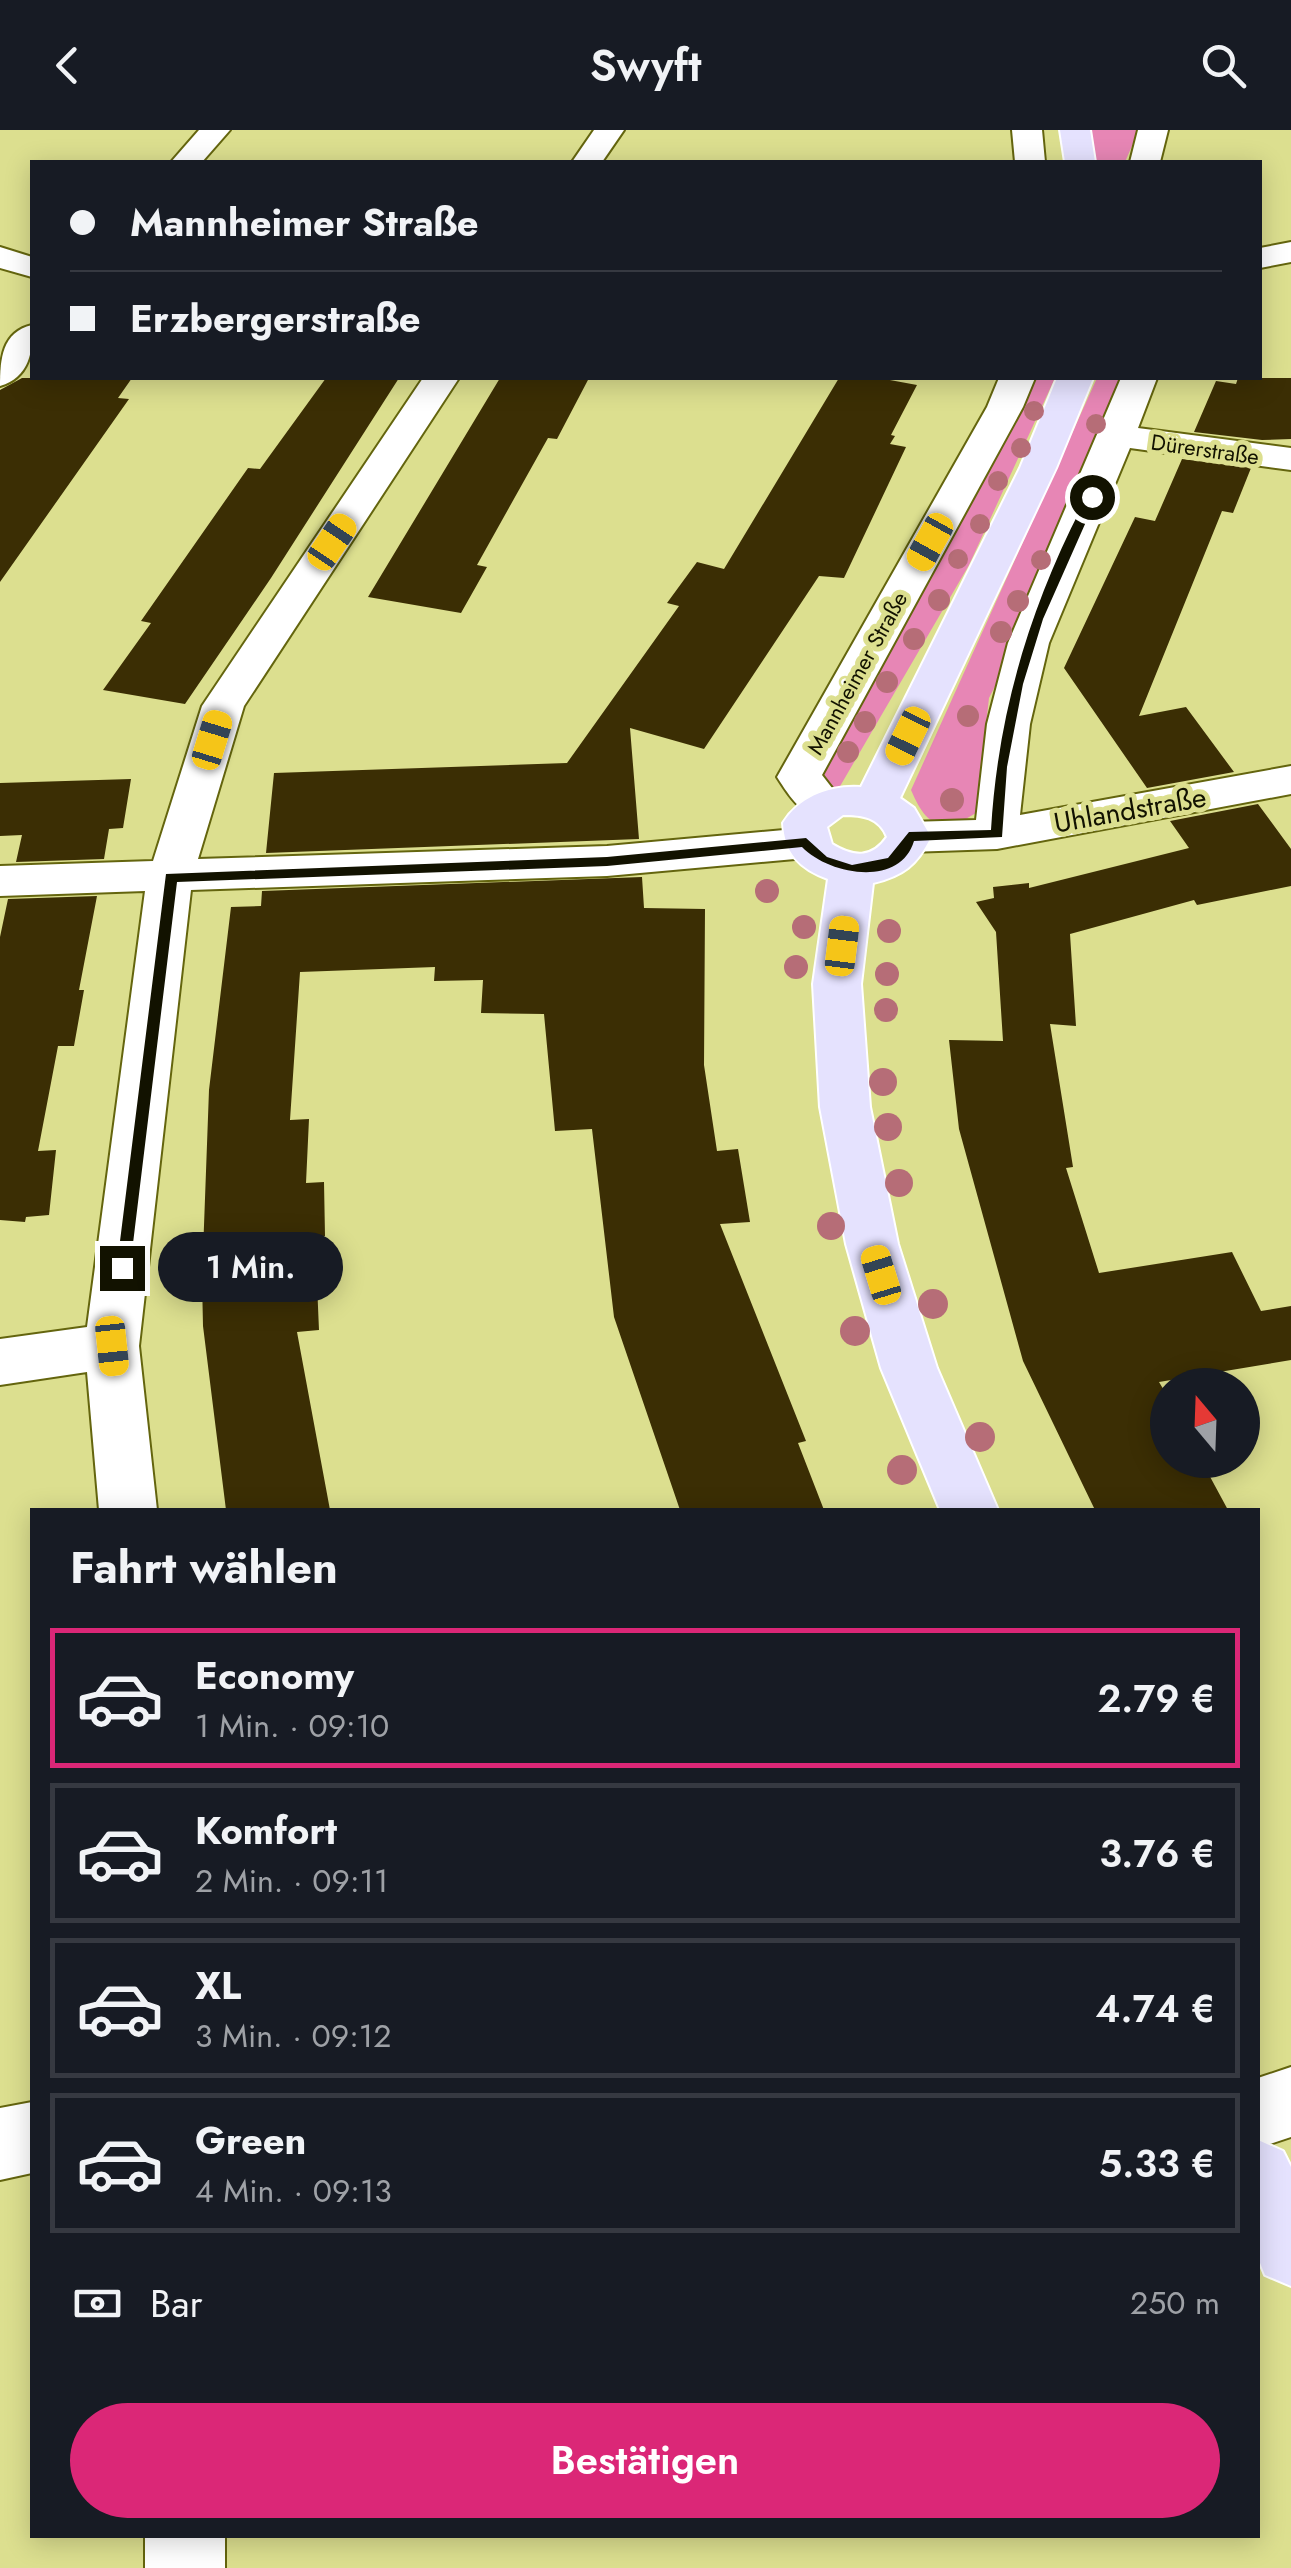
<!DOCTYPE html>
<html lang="de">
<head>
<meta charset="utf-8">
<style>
  body { margin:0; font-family:Jost,sans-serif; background:#242831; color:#f1f3f6; height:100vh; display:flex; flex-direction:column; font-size:38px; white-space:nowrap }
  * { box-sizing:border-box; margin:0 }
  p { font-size:32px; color:#9ea1a6 }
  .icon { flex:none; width:55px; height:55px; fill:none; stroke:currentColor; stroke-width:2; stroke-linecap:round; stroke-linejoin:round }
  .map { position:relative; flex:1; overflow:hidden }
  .panel { position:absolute; left:30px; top:1378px; width:1230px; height:1030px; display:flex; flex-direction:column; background:#171b24; border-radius:0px; box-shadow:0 5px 25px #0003 }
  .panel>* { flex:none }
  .guide { position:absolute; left:30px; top:30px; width:1232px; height:220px; border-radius:0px; box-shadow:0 5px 25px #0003; display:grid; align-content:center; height:220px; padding:0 40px; background:#171b24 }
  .needle { width:65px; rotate:341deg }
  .controls { position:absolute; left:1150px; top:1238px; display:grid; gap:20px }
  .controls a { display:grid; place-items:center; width:110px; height:110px; border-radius:50%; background:#171b24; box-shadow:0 5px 25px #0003; font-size:50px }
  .end { position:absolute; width:45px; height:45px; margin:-22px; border:12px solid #121200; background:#fff; box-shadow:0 0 0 5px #fff }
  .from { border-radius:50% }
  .bubble { position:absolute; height:70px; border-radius:35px; background:#171b24; box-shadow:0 5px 25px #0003; font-size:32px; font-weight:600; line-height:70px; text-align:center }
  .car { position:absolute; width:30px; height:60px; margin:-30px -15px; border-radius:12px; box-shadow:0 0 8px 2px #0007; background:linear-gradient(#f5c518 24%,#345 0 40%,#f5c518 0 76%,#345 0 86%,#f5c518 0) }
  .guide b { display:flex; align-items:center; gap:35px; height:95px; font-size:38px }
  .guide b+b { border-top:2px solid #363941 }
  .guide i { width:25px; height:25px; background:#f1f3f6 }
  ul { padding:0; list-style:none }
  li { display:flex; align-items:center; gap:30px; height:140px; margin:0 20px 15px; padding:0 20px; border:5px solid #363941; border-radius:0px }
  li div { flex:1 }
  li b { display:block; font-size:38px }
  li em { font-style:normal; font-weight:600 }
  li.active { border-color:#db2777 }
  li>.icon { width:90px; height:90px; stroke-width:1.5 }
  h2 { padding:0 40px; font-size:45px; line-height:120px }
  .pay { display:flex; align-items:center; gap:25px; height:110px; padding:0 40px; font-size:38px }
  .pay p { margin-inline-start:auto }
  .action { display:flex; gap:20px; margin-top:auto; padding:20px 40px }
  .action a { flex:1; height:115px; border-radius:60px; background:#db2777; color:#fff; font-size:40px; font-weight:600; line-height:115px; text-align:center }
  header { display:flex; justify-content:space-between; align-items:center; height:130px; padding:0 40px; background:#171b24; font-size:45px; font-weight:600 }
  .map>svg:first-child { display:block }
  .green { fill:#e786b5 }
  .building { fill:#3b2e04 }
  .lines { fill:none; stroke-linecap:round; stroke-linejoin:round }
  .minor-casing { stroke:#64650e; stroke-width:4 }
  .major-casing { stroke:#fff; stroke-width:4 }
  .minor { fill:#fff; fill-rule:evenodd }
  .major { fill:#e5e2fe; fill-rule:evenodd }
  .tree { fill:#b66d77 }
  .route { fill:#121200 }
  .labels { text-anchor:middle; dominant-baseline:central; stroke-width:10; stroke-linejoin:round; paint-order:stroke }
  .far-street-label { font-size:22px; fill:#121200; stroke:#dcdf8f }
  .street-label { font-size:28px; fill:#121200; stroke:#dcdf8f }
</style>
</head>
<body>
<header><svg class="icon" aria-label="back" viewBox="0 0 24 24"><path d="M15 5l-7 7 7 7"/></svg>Swyft<svg class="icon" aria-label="search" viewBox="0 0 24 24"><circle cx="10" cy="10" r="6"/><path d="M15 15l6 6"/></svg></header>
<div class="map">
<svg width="1291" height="2438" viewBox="0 0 1291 2438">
  <rect width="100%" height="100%" fill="#dcdf8f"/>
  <g class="green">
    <path d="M1090 0H1139L1125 32H1095Z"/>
    <path d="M1028 248H1055L969 435 839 658 833 663 815 654 1012 289Z"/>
    <path d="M1097 248H1123L1016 515 989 568 976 683C940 705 926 695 911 660Z"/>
  </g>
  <g class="building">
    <path d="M22 248H132L118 268 129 269 0 452V260Z"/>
    <path d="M326 248H399L271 448 185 574 103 560 151 493 141 491 248 338 260 339Z"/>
    <path d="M500 248H589L557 309 548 308 477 435 487 437 461 483 368 467Z"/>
    <path d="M839 248H879L917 255 891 305 895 306 890 314 906 317 844 448 819 446 704 619 630 598 639 709 266 723 274 643 567 633 679 476 667 473 697 432 724 439Z"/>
    <path d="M1238 248H1291V309L1262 310 1194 302 1216 251 1236 254Z"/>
    <path d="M1182 329 1251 338 1233 383 1222 381 1139 586 1186 577 1234 642 1147 658 1064 538 1135 387 1155 391Z"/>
    <path d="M131 649 123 698 109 699 104 729 16 732 22 705 0 706V653Z"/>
    <path d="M1258 674 1291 719V756L1197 775 1194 770 1070 804 1076 896 1050 894 1073 1037 1066 1038 1099 1143 1232 1122 1261 1181 1291 1176V1230L1159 1252 1168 1267V1330H1201L1228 1380H1095L1023 1231 959 999 949 910 1003 911 996 802 976 772 994 768 993 757 1029 753V758L1189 718 1170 691Z"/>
    <path d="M642 747 644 778 705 779 704 935 717 1021 738 1019 750 1092 720 1094 806 1311 798 1313 824 1380H680L614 1187 592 999 555 1001 544 884 481 883 483 850 434 851 435 837 300 842 290 990 309 989 306 1053 324 1052 325 1106 315 1107 319 1200 297 1202 330 1380H226L203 1196 202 1150 209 960 231 777 261 776 262 761Z"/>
    <path d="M97 766 79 860H84L74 916H58L38 1021 56 1020 49 1085 26 1087 25 1092 0 1090V807L8 769Z"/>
  </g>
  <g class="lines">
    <g class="minor-casing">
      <g id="minor">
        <path d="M199 0H230L202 32H171Z"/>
        <path d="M594 0H624L602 32H572Z"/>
        <path d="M1012 0H1042L1045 32H1015Z"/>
        <path d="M1138 0H1168L1160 32H1130Z"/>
        <path d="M1291 112V132L1260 138V118Z"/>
        <path d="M0 117 32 127V147L0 138Z"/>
        <path d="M32 195C34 220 29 248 0 256 0 229 2 202 32 195Z"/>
        <path d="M423 248H459L244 576 198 729 607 716 806 698 822 703 828 713 822 723 806 728 607 746 191 760 139 1216 157 1380H99L87 1242 0 1255V1209L87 1197 145 761 0 766V736L153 731 202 576Z"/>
        <path d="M999 248H1035L1023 277 822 645 846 676 840 686C808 695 793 672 777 647L987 277Z"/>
        <path d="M1121 248H1157L1138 298 1291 318V340L1130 318 1049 513 1030 594 1020 685 1291 636V664L997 719 909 722 893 717 887 707 893 697 909 692 976 690 987 594 1008 513Z"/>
        <path d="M1291 1937V2007L1258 2018V1948Z"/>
        <path d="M32 1972V2043L0 2050V1978Z"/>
        <rect x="145" y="2405" width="80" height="33"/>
      </g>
    </g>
    <g class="major-casing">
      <g id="major">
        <path d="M1060 0H1090L1095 32H1065Z"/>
        <path d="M1057 248H1093L1056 338 900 668 914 678 931 707C917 735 903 746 873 753L861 854 870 977 898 1114 937 1238 998 1380H940L881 1238 846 1114 820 977 813 854 828 749C800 739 784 723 783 693 800 666 830 655 861 657L1020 338ZM843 685C862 685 879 687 887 707 872 729 853 727 832 714L827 697Z"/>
        <path d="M1258 2010 1283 2021 1291 2037V2156L1265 2145 1258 2128Z"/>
      </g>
    </g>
    <use href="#minor" class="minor"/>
    <use href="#major" class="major"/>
  </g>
  <g class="tree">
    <circle cx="1034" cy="281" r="10"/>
    <circle cx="1096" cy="294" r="10"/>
    <circle cx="1021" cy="318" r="10"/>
    <circle cx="998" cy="351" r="10"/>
    <circle cx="980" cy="394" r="10"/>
    <circle cx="958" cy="429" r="10"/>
    <circle cx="1041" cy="430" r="10"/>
    <circle cx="939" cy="470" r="11"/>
    <circle cx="1018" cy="471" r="11"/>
    <circle cx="1001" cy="502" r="11"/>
    <circle cx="914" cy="509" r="11"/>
    <circle cx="887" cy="552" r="11"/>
    <circle cx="968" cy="586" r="11"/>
    <circle cx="865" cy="592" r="11"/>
    <circle cx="848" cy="622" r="11"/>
    <circle cx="952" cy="670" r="12"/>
    <circle cx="767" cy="761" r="12"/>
    <circle cx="804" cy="797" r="12"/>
    <circle cx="889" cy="801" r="12"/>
    <circle cx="796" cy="837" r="12"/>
    <circle cx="887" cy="844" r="12"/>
    <circle cx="886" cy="880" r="12"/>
    <circle cx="883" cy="952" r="14"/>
    <circle cx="888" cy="997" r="14"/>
    <circle cx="899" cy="1053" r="14"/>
    <circle cx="831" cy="1096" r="14"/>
    <circle cx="933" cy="1174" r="15"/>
    <circle cx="855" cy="1201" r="15"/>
    <circle cx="980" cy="1307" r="15"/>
    <circle cx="902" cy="1340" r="15"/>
  </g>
  <path class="route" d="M1088 365 1097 367 1043 489 1023 554 1007 637 1002 707 914 711C900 758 829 745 802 717L607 736 177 752 130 1138 128 1143H116L166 744 607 727 806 708 827 727 852 735 888 728 909 702 991 700C998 580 1032 470 1088 365Z"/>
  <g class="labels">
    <g class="far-street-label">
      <text transform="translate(1205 319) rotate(8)">Dürerstraße</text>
      <text transform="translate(857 543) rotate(-61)">Mannheimer Straße</text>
    </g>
    <g class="street-label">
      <text transform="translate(1130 680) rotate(-10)">Uhlandstraße</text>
    </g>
  </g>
</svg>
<div class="controls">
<a><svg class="needle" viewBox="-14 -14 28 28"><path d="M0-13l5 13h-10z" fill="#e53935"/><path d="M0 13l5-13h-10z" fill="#9ea1a6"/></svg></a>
</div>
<i class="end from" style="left:1092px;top:367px"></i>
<i class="end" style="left:122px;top:1138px"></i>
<div class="bubble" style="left:158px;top:1102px;width:185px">1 Min.</div>
<i class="car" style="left:332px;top:412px;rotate:34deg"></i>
<i class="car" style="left:930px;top:412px;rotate:209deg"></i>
<i class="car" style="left:908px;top:606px;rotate:206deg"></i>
<i class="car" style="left:212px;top:610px;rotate:17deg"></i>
<i class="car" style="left:842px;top:816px;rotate:7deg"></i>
<i class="car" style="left:881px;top:1145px;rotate:343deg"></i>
<i class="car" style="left:112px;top:1216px;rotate:174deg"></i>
<div class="guide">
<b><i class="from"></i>Mannheimer Straße</b>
<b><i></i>Erzbergerstraße</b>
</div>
<section class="panel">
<h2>Fahrt wählen</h2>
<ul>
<li class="active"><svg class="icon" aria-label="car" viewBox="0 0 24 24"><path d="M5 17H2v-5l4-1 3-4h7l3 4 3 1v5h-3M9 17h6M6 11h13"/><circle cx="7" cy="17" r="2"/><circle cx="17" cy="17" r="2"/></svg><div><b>Economy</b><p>1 Min. · 09:10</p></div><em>2.79 €</em></li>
<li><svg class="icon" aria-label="car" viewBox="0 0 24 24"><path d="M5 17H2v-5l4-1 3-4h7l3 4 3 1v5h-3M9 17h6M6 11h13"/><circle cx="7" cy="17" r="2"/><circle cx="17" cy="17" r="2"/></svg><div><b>Komfort</b><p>2 Min. · 09:11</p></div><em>3.76 €</em></li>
<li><svg class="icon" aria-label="car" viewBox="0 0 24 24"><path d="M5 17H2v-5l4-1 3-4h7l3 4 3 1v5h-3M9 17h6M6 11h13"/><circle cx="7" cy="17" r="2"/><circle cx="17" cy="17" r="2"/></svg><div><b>XL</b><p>3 Min. · 09:12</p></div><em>4.74 €</em></li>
<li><svg class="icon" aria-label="car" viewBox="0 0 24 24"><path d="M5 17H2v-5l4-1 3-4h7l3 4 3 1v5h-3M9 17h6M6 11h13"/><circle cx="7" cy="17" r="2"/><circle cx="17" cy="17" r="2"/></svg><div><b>Green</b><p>4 Min. · 09:13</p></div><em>5.33 €</em></li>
</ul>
<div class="pay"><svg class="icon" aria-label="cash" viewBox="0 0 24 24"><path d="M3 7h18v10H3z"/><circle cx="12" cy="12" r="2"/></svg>Bar<p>250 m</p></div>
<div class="action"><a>Bestätigen</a></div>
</section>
</div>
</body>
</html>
